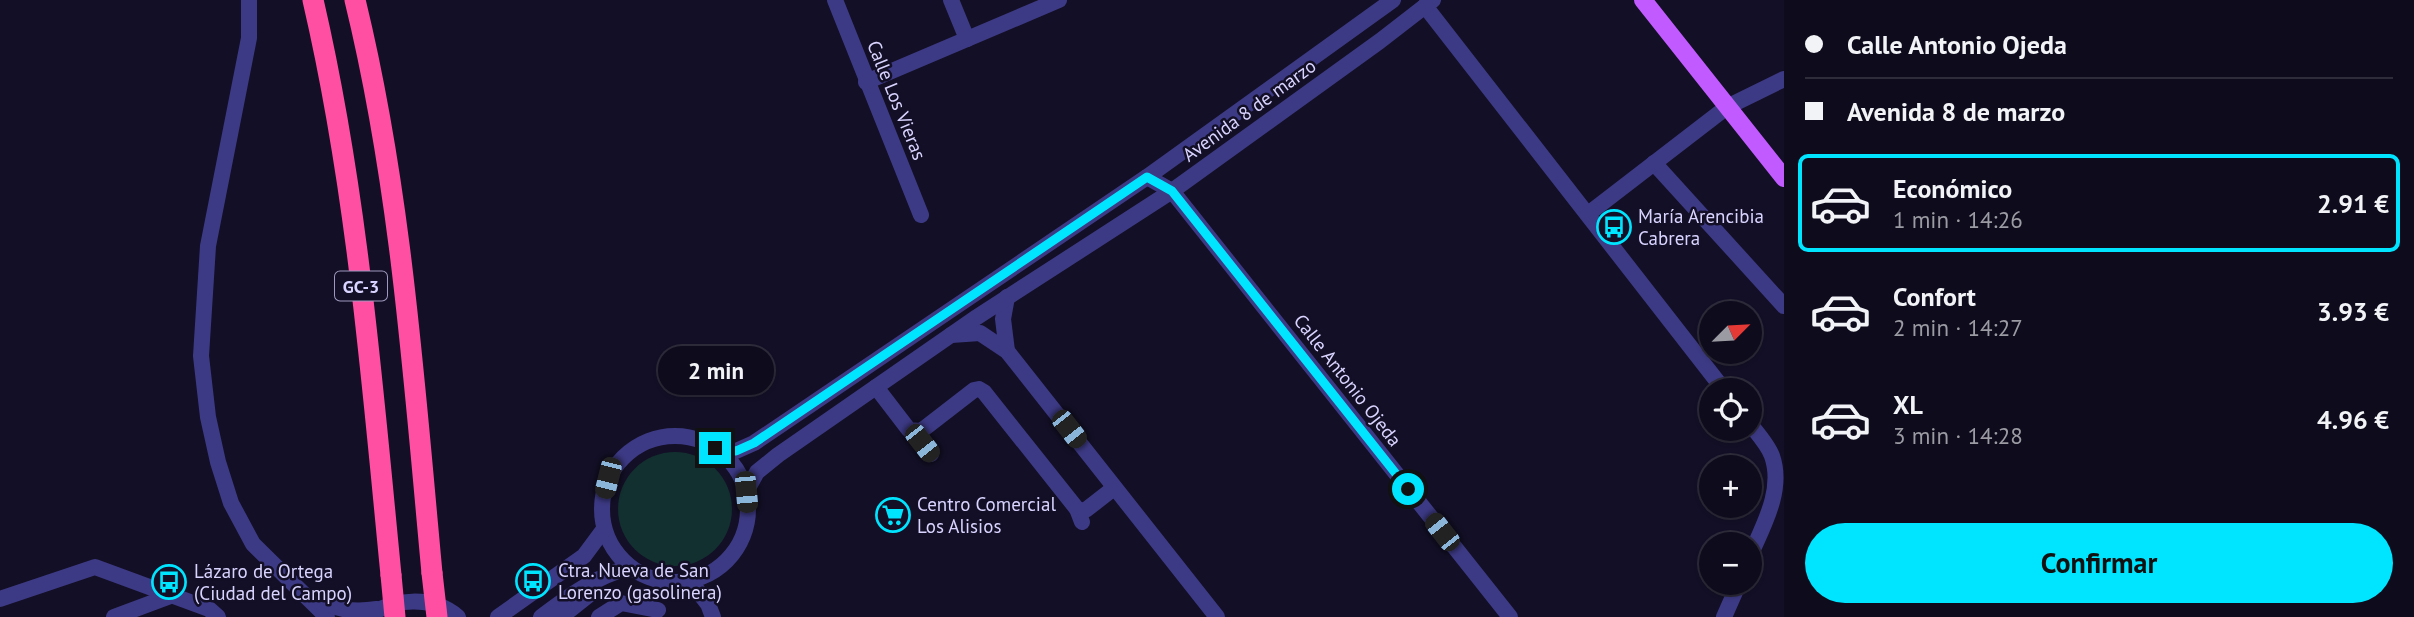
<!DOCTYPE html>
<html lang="es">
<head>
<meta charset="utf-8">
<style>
  body { margin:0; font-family:"PT Sans",sans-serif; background:#1c1929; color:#f1f3f6; height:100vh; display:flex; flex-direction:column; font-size:26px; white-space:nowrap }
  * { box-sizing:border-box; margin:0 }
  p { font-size:23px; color:#9b9ba3 }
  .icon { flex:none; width:38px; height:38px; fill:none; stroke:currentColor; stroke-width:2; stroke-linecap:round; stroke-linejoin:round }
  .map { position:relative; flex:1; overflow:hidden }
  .side { display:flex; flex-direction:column; background:#0e0b1c; width:630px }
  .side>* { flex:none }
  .hud { display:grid; align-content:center; height:154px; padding:0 21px; background:#0e0b1c }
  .needle { width:46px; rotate:66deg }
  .controls { position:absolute; left:1699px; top:301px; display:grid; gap:14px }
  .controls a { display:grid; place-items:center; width:63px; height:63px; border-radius:50%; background:#0e0b1c; box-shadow:0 2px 5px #0004,0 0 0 2px #2e2b3b; font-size:35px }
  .end { position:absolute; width:32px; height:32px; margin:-16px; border:9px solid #00e5ff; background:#111; box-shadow:0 0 0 4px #111 }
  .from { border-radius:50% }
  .bubble { position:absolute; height:49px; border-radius:24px; background:#0e0b1c; box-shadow:0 2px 5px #0004,0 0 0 2px #2e2b3b; font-size:23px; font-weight:700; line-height:49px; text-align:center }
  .car { position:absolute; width:21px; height:42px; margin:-21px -10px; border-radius:9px; box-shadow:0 0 5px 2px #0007; background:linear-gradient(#222 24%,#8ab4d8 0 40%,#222 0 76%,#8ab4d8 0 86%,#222 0) }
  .hud b { display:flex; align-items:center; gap:24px; height:66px; font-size:26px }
  .hud b+b { border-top:2px solid #2e2b3b }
  .hud i { width:18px; height:18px; background:#f1f3f6 }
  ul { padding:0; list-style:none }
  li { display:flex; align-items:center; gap:21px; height:98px; margin:0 14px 10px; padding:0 7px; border:4px solid transparent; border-radius:10px }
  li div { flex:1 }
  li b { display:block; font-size:26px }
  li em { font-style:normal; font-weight:700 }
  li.active { border-color:#00e5ff }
  li>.icon { width:63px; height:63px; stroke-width:1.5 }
  .primary-button { display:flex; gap:14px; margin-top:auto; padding:14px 21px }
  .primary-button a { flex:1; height:80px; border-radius:42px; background:#00e5ff; color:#111; font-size:28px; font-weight:700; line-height:80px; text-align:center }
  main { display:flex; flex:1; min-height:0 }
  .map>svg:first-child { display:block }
  .green { fill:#12302f }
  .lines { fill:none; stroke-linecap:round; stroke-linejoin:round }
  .minor { stroke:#3d3a85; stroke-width:16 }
  .major { stroke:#c25bff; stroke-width:18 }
  .highway { stroke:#ff4fa3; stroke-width:21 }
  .highway-bridge { stroke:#ff4fa3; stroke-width:21 }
  .route { stroke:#00e5ff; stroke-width:9 }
  .labels { text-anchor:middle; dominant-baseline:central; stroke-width:5; stroke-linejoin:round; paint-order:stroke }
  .shield { fill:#130f26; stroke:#9e99be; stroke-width:2 }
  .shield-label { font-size:18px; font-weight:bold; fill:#d9d4ff }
  .street-label { font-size:19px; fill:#d9d4ff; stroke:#130f26 }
  .poi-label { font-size:19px; fill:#d9d4ff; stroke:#130f26; text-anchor:start }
</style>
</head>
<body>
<main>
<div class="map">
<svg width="1784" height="617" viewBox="0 0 1784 617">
  <rect width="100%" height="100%" fill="#130f26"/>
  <circle class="green" cx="675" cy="509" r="57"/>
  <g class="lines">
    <g class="minor">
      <path d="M249 0V38L208 246 201 356 208 417 218 462 231 503 253 544 327 617"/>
      <path d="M835 0 921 215"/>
      <path d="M951 0 967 39"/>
      <path d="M1425 6 1724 390"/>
      <path d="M866 82 1059 0"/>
      <path d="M1654 163 1784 306"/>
      <path d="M1147 177 1172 191 1510 617"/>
      <path d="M1588 214 1727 107 1784 79"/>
      <path d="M1007 297 1003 319 1007 351"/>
      <path d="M951 335 980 333 1007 351 1217 617"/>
      <path d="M876 387 909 430 921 431 974 390 979 389 984 392 1077 509 1082 522"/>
      <path d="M1750 424C1758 434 1768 445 1772 456 1784 490 1763 526 1750 556"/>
      <path d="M913 431 931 454"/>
      <circle cx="675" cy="509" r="73"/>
      <path d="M715 448 736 451 754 443 1147 177 1393 0"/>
      <path d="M746 492 757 472 778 455 974 319 1172 191 1380 41 1433 0"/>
      <path d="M1077 509 1083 511 1087 509 1114 488"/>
      <path d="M690 581 708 604 713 617"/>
      <path d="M312 598C337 609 350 613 377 609"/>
      <path d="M0 599 95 567 209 609 218 617"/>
      <path d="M114 617 173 595"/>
      <path d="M367 617C393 598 432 595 458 617"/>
      <path d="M498 617 584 556 604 529"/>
      <path d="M541 617C570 595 595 577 630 567"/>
      <path d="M561 617 590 594"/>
      <path d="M599 617 621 603 658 610"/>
      <path d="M1724 617 1739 583"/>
    </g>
    <path class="major" d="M1643 0 1784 178"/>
    <g class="highway">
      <path d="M313 0C357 189 372 382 391 575"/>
      <path d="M355 0C401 188 414 381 432 573"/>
    </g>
    <g class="highway-bridge">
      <path d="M432 573 437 617"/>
      <path d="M391 575 395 617"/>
    </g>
  </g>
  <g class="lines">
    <path class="route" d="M715 448 736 451 754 443 1147 177 1172 191 1408 489"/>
  </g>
  <defs>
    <g id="bus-ring" transform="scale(1.75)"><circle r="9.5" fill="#130f26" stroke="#00e5ff" stroke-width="1.5"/><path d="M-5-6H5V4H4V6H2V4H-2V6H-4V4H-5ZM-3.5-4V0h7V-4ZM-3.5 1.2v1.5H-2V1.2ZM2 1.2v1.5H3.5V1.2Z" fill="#00e5ff"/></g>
    <g id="supermarket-ring" transform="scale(1.75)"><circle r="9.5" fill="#130f26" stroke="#00e5ff" stroke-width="1.5"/><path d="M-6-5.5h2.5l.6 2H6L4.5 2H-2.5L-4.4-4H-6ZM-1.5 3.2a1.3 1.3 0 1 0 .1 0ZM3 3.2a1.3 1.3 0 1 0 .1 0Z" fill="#00e5ff"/></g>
  </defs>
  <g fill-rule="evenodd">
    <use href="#bus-ring" x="1614" y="227"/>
    <use href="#supermarket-ring" x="893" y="515"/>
    <use href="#bus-ring" x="533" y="581"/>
    <use href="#bus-ring" x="169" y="582"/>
  </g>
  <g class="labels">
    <rect class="shield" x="335" y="271.5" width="52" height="29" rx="5"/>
    <g class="shield-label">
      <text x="361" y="286">GC-3</text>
    </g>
    <g class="street-label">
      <text transform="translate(897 100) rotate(68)">Calle Los Vieras</text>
      <text transform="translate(1249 110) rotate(-36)">Avenida 8 de marzo</text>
      <text transform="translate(1348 380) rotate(52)">Calle Antonio Ojeda</text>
    </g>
    <g class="poi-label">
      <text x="1638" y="216">María Arencibia<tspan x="1638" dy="22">Cabrera</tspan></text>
      <text x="917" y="504">Centro Comercial<tspan x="917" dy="22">Los Alisios</tspan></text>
      <text x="558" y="570">Ctra. Nueva de San<tspan x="558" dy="22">Lorenzo (gasolinera)</tspan></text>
      <text x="194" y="571">Lázaro de Ortega<tspan x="194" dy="22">(Ciudad del Campo)</tspan></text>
    </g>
  </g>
</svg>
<div class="controls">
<a><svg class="needle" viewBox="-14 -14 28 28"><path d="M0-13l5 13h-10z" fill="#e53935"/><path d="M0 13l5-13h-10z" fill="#9b9ba3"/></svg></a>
<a><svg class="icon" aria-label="locate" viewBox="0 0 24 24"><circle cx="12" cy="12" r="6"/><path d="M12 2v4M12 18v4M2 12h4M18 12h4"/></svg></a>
<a>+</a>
<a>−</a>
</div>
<i class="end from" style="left:1408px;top:489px"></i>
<i class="end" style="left:715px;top:448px"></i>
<div class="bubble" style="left:658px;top:346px;width:116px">2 min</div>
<i class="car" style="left:1069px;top:429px;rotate:142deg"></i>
<i class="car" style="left:922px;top:443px;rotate:142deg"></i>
<i class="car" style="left:608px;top:478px;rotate:194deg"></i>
<i class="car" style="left:746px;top:492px;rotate:175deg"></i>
<i class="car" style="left:1442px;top:532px;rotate:322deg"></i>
</div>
<section class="side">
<div class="hud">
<b><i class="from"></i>Calle Antonio Ojeda</b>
<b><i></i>Avenida 8 de marzo</b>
</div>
<ul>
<li class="active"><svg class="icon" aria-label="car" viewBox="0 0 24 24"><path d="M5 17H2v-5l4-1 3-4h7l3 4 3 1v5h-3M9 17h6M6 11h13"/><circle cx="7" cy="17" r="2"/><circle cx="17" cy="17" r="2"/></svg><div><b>Económico</b><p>1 min · 14:26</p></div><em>2.91 €</em></li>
<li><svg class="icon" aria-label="car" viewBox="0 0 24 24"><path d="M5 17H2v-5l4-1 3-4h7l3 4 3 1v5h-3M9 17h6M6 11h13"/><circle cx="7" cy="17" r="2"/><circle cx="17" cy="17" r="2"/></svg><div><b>Confort</b><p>2 min · 14:27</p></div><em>3.93 €</em></li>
<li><svg class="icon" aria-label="car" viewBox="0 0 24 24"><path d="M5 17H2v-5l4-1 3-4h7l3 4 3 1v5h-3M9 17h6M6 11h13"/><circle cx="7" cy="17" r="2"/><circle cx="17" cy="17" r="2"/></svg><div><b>XL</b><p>3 min · 14:28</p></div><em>4.96 €</em></li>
</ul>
<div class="primary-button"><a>Confirmar</a></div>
</section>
</main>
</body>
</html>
